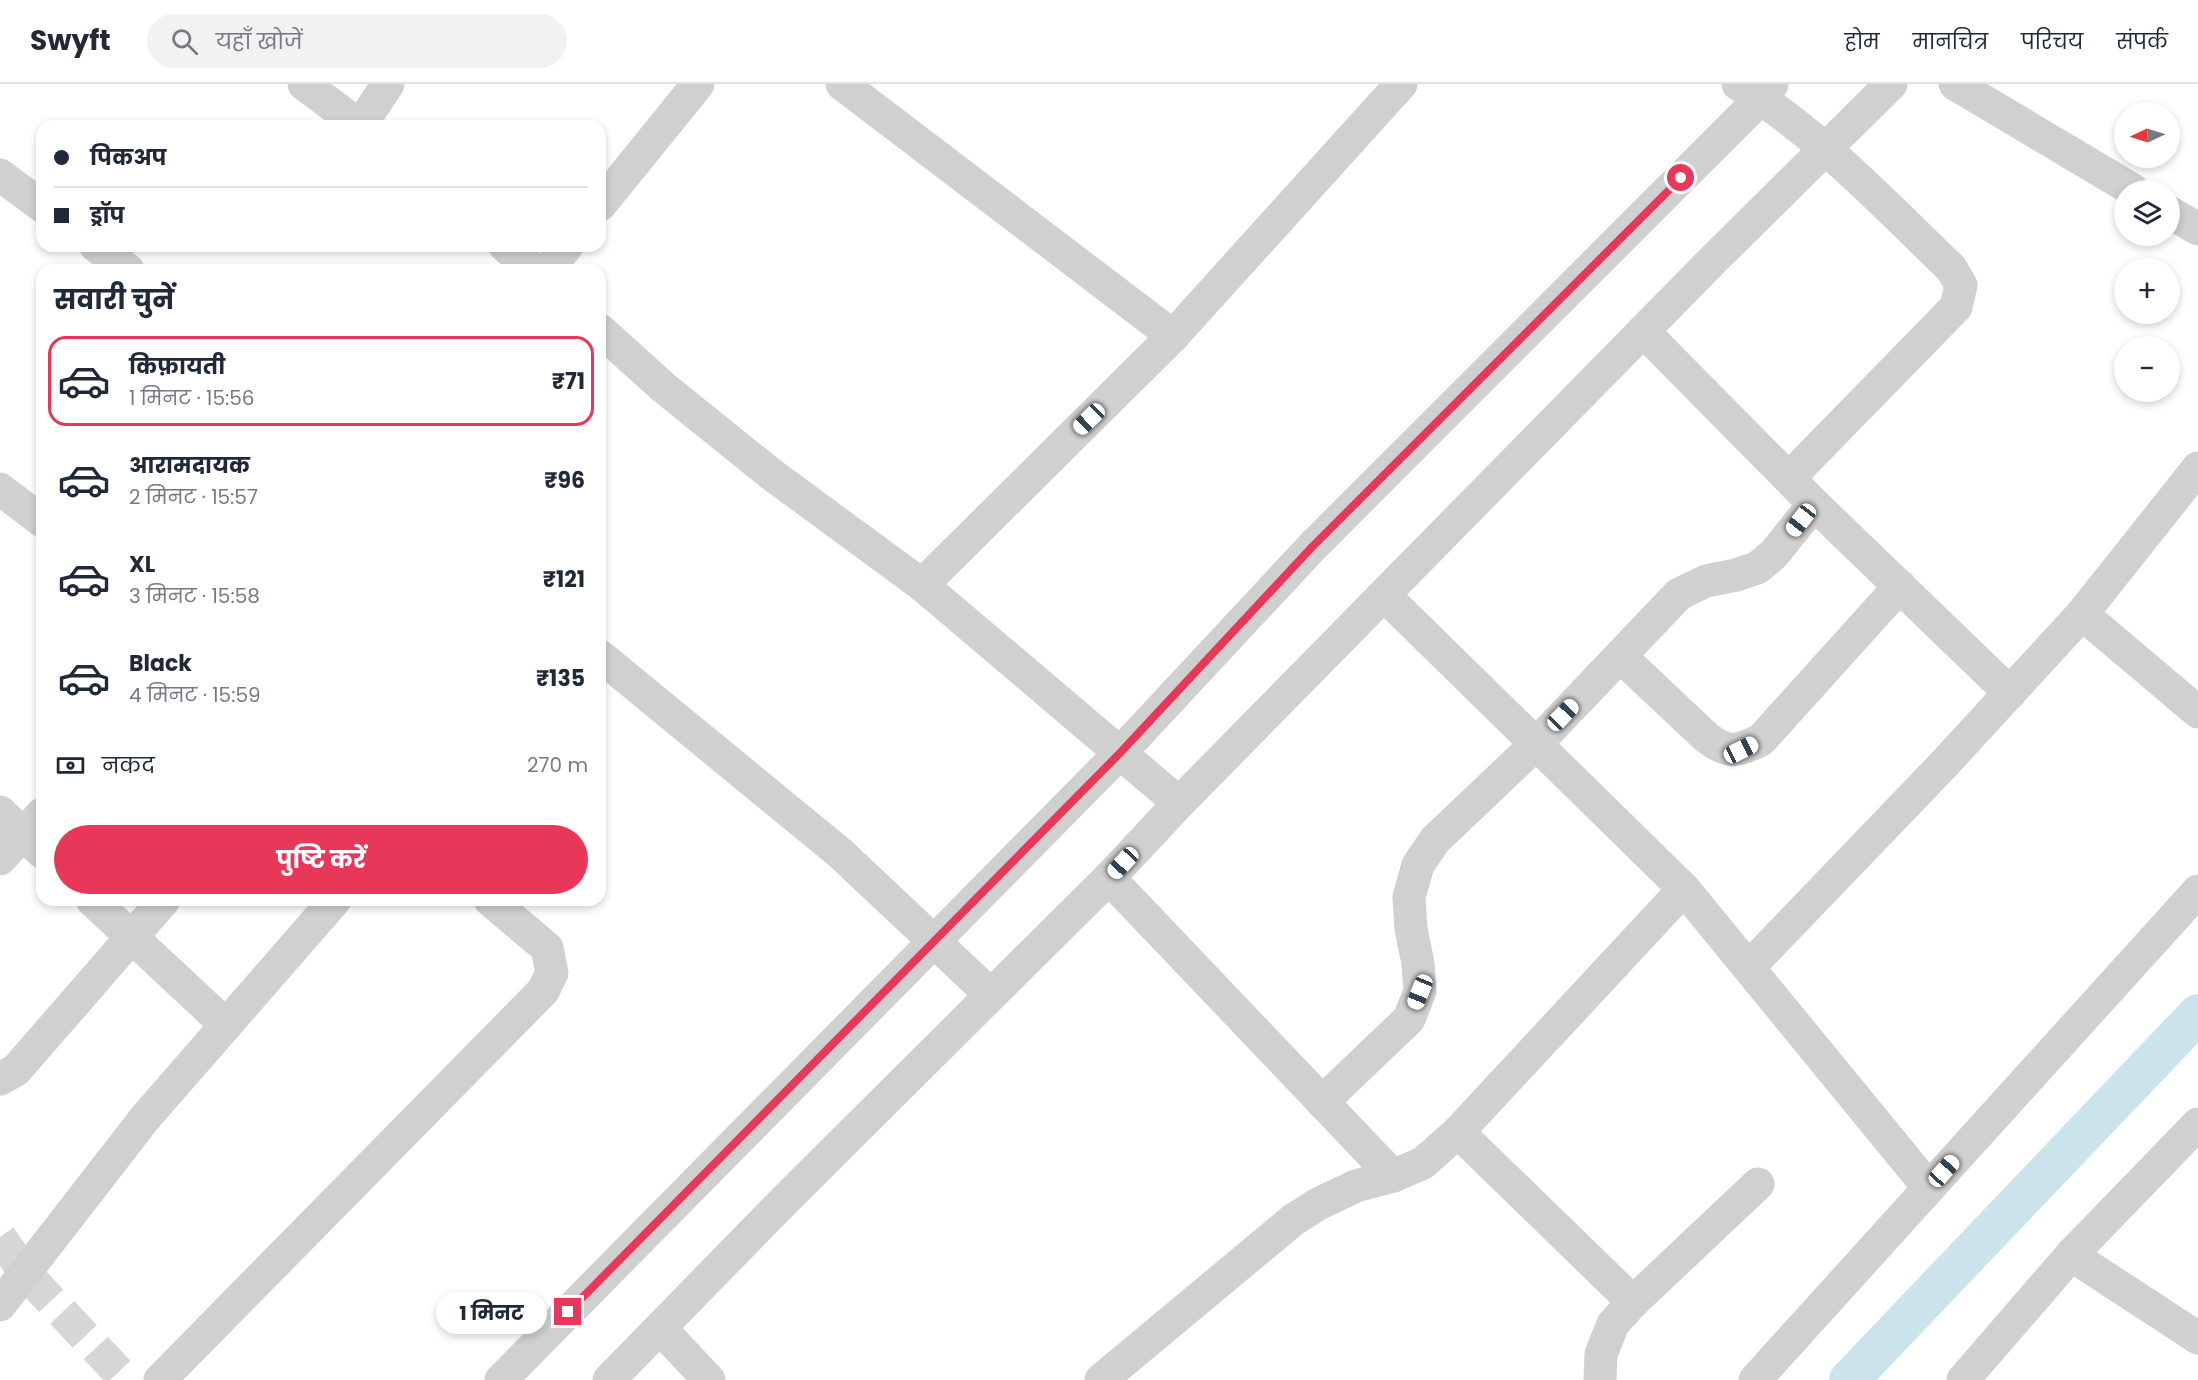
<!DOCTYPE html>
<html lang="hi">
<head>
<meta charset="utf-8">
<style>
  body { margin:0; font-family:Poppins,"Noto Sans Devanagari",sans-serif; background:#f2f2f3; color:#1f2937; height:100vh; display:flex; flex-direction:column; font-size:22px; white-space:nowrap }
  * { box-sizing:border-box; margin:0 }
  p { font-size:20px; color:#747a83 }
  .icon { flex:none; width:33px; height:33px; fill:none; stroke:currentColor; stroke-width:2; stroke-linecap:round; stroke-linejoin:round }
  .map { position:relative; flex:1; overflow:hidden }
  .details { position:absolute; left:36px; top:180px; width:570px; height:642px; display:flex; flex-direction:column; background:#fff; border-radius:18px; box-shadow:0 3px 9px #0003 }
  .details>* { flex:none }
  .hud { position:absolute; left:36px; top:36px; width:570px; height:132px; border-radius:18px; box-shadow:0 3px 9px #0003; display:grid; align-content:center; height:132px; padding:0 18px; background:#fff }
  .needle { width:39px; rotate:266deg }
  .controls { position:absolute; left:2114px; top:18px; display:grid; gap:12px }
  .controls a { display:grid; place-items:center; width:66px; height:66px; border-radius:50%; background:#fff; box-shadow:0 3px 9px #0003; font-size:30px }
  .end { position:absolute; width:27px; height:27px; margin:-14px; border:8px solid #e83759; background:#fff; box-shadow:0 0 0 3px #fff }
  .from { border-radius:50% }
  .bubble { position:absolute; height:42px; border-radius:21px; background:#fff; box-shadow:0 3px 9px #0003; font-size:20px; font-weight:700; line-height:42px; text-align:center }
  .car { position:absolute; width:18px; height:36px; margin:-18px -9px; border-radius:8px; box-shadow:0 0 4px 2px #0007; background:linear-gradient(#fff 24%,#345 0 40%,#fff 0 76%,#345 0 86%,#fff 0) }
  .hud b { display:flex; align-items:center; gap:21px; height:57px; font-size:22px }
  .hud b+b { border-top:2px solid #e0e1e3 }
  .hud i { width:15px; height:15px; background:#1f2937 }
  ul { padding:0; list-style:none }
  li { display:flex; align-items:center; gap:18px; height:90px; margin:0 12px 9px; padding:0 6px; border:3px solid transparent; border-radius:18px }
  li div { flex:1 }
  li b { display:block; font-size:22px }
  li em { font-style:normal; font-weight:700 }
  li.on { border-color:#e83759 }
  li>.icon { width:54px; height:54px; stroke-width:1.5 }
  h2 { padding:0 18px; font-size:27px; line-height:72px }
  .pay { display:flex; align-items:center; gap:15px; height:66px; padding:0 18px; font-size:22px }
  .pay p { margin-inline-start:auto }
  .button { display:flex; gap:12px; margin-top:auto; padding:12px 18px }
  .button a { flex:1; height:69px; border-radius:36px; background:#e83759; color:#fff; font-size:24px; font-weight:700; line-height:69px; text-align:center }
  header { display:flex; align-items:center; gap:36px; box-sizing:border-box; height:84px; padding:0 30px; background:#fff; border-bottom:2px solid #e0e1e3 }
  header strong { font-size:28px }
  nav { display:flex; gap:33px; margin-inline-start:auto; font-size:21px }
  .search { width:420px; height:54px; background:#f2f2f3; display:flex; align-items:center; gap:15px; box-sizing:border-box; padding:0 21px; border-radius:33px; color:#747a83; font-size:22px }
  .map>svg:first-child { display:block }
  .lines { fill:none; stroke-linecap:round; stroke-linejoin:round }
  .canal { stroke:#cbe4ec; stroke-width:40 }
  .minor-tunnel { stroke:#d6d6d6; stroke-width:33; stroke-dasharray:33 16; stroke-linecap:butt }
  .minor { stroke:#d0d0d0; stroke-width:33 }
  .tertiary { stroke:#d0d0d0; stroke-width:33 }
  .route { stroke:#e83759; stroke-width:8 }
</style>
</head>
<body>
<header>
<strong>Swyft</strong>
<div class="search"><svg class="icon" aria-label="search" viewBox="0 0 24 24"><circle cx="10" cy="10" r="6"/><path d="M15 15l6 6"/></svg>यहाँ खोजें</div>
<nav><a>होम</a><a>मानचित्र</a><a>परिचय</a><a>संपर्क</a></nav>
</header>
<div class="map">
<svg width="2198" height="1296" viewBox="0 0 2198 1296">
  <rect width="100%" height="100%" fill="#fff"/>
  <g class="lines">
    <path class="canal" d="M1849 1296 2198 930"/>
    <path class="minor-tunnel" d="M0 1153 25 1189 126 1296"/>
    <g class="minor">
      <path d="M304 0 360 42"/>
      <path d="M842 0 1173 252"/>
      <path d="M1738 0C1818 49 1883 119 1951 184L1961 201 1956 223 1789 394"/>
      <path d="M1955 0 2133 106"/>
      <path d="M360 42 388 0"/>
      <path d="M600 121 698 0"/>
      <path d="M2169 128 2198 145"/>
      <path d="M505 162 534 186"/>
      <path d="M548 186 567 162"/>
      <path d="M600 246 663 303 771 390 922 501 1179 719"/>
      <path d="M1643 247 1814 420 2010 609"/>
      <path d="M0 405 42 437"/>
      <path d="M922 501 1173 252 1401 0"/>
      <path d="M1385 512 1684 805 1929 1104"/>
      <path d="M2082 530 2198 628"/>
      <path d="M1620 572 1706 653C1728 670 1736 668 1761 656L1900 502"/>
      <path d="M0 728 42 768"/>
      <path d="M0 775 42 730"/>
      <path d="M1109 794 1393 1092"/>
      <path d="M92 816 226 941"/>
      <path d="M1749 883 1946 678 2082 530 2198 384"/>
      <path d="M991 911 1109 794 1179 719 1714 175 1891 0"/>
      <path d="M0 995 16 986 164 816"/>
      <path d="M1322 1018 1409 935 1420 907 1418 879 1411 845 1409 813 1418 781 1435 756 1535 661 1679 510 1706 497 1736 491 1757 484 1774 470 1814 420"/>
      <path d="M1458 1048 1633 1218"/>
      <path d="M2071 1171 2198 1254"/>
      <path d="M0 1221 145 1034 335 816"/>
      <path d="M660 1244 709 1296"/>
      <path d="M160 1296 543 907 552 889 547 864 490 816"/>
      <path d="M501 1296 1119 670 1312 463 1761 14 1772 0"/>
      <path d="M1101 1296 1293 1136 1318 1120 1356 1102 1393 1092 1423 1079 1458 1048 1684 805"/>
      <path d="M1600 1296 1601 1270 1613 1240 1633 1218 1758 1100"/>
      <path d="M1963 1296 2071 1171 2198 1040"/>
    </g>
    <g class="tertiary">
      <path d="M0 91 42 122"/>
      <path d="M96 162 128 186"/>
      <path d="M600 572 840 769 991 911 783 1118 609 1296"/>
      <path d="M1755 1296 2198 807"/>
    </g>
  </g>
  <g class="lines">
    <path class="route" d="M568 1228 1119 670 1312 463 1681 94"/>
  </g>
</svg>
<div class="controls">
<a><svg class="needle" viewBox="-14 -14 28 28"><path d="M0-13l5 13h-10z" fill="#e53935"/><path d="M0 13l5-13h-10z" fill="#747a83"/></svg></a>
<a><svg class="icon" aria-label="layers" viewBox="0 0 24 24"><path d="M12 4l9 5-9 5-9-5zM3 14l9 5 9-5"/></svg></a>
<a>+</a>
<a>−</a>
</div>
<i class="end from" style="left:1681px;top:94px"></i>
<i class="end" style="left:568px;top:1228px"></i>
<div class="bubble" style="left:436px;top:1208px;width:111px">1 मिनट</div>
<i class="car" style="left:1089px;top:335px;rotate:226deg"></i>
<i class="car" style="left:1801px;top:436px;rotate:218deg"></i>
<i class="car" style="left:1563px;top:631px;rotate:44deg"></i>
<i class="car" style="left:1741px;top:666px;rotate:63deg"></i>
<i class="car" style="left:1123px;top:779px;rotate:223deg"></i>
<i class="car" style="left:1420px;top:908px;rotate:202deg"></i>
<i class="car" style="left:1944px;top:1087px;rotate:42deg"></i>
<div class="hud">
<b><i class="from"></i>पिकअप</b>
<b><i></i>ड्रॉप</b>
</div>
<section class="details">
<h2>सवारी चुनें</h2>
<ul>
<li class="on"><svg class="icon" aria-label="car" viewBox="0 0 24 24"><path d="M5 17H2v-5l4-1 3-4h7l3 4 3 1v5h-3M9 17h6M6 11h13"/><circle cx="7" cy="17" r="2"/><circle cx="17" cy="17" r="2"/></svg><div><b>किफ़ायती</b><p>1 मिनट · 15:56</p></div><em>₹71</em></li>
<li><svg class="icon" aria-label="car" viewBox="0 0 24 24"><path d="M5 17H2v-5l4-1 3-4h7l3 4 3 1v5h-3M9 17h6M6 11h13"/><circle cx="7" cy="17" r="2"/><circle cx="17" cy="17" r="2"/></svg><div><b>आरामदायक</b><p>2 मिनट · 15:57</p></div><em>₹96</em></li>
<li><svg class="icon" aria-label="car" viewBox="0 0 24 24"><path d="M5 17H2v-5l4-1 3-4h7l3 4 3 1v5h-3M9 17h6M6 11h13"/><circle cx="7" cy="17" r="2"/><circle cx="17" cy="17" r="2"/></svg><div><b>XL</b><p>3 मिनट · 15:58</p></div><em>₹121</em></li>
<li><svg class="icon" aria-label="car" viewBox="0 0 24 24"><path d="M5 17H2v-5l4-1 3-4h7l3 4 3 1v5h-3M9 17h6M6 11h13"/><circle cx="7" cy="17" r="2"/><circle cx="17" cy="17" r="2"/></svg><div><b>Black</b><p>4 मिनट · 15:59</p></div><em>₹135</em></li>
</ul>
<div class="pay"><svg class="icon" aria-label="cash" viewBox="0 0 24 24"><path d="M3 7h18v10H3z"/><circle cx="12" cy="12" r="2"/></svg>नकद<p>270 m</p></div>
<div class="button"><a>पुष्टि करें</a></div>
</section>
</div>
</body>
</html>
